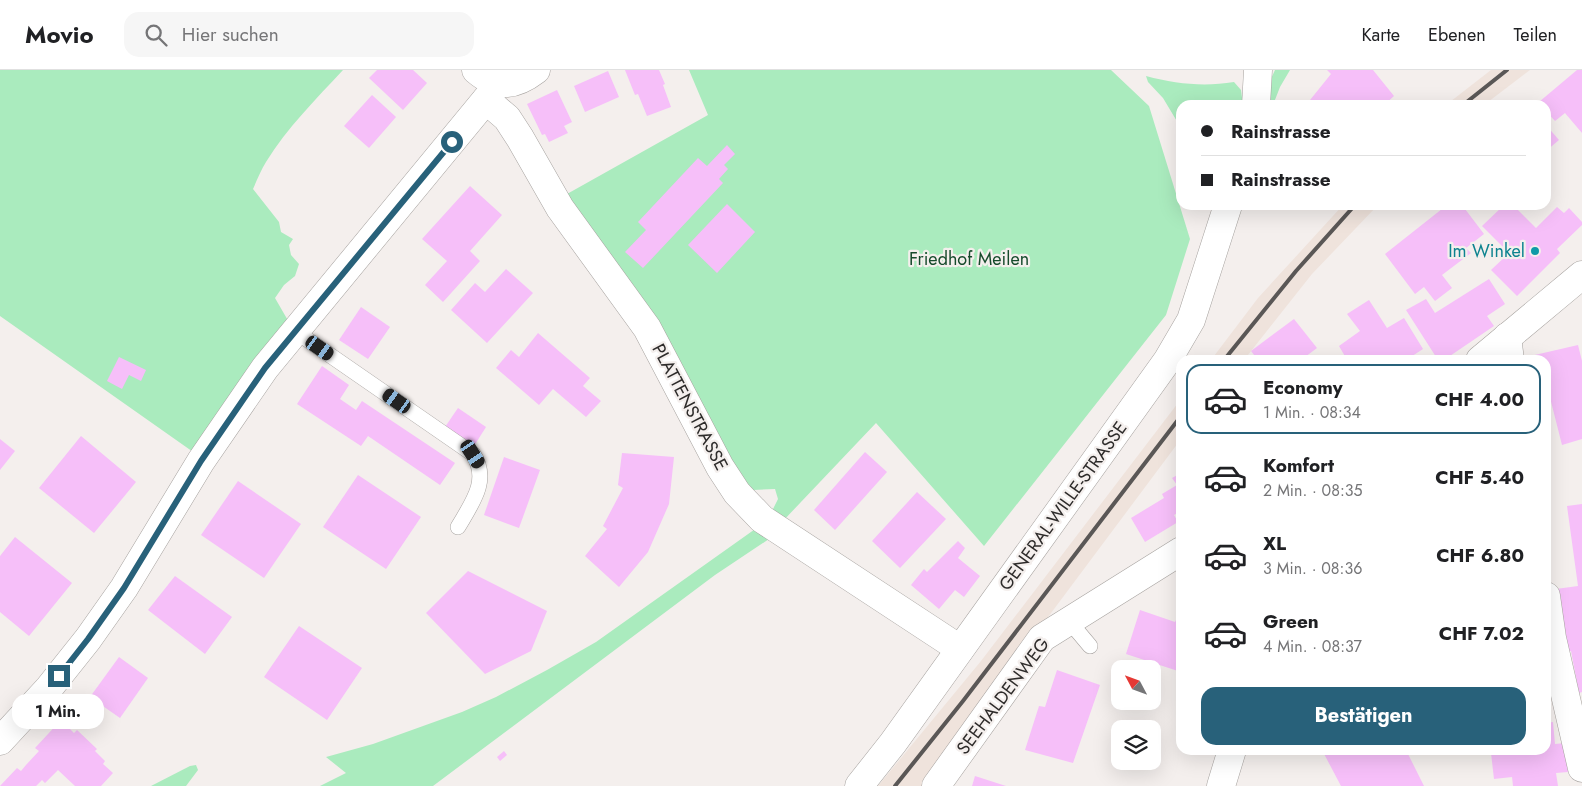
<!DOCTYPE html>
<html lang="de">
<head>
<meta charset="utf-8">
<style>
  body { margin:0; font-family:Jost,sans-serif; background:#f6f6f6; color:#202124; height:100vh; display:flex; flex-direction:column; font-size:19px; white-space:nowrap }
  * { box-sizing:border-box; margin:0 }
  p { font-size:16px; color:#757577 }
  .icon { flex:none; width:28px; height:28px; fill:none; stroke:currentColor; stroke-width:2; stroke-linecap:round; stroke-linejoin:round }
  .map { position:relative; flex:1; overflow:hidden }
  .side { position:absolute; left:1176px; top:285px; width:375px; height:400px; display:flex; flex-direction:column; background:#fff; border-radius:15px; box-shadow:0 5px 20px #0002 }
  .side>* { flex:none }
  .top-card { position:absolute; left:1176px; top:30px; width:375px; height:110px; border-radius:15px; box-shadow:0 5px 20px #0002; display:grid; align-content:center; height:110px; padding:0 25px; background:#fff }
  .needle { width:32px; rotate:311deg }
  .tools { position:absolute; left:1111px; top:590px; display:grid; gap:10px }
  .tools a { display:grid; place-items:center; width:50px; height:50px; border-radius:10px; background:#fff; box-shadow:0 5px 20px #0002; font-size:25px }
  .end { position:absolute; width:22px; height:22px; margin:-11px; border:6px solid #28617a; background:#fff; box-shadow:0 0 0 2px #fff }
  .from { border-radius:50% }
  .bubble { position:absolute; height:35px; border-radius:15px; background:#fff; box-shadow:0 5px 20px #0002; font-size:16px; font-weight:700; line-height:35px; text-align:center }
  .car { position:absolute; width:15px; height:30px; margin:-15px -8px; border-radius:6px; box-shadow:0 0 4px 1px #0007; background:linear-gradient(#222 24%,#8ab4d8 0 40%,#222 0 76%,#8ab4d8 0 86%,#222 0) }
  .top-card b { display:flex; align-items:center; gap:18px; height:48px; font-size:19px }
  .top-card b+b { border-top:1px solid #e0e0e0 }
  .top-card i { width:12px; height:12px; background:#202124 }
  ul { padding:9px 0 0; list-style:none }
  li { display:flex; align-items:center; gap:15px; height:70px; margin:0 10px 8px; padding:0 15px; border:2px solid transparent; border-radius:15px }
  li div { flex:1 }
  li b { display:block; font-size:19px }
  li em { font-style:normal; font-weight:700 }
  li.active { border-color:#28617a }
  li>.icon { width:45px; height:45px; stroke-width:1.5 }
  .cta { display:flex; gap:10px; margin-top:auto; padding:10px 25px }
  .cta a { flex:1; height:58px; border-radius:15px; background:#28617a; color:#fff; font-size:20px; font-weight:700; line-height:58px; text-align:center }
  header { display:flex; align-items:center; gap:30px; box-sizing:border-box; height:70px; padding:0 25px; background:#fff; border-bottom:1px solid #e0e0e0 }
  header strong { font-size:24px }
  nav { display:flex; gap:28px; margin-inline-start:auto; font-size:18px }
  .search { width:350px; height:45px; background:#f6f6f6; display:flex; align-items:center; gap:12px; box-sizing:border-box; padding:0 18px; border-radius:15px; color:#757577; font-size:19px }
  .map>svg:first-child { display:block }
  .built { fill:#efe3dc }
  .green { fill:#aaebbe }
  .building { fill:#f6bff9 }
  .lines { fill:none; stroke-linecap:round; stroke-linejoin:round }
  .service-casing { stroke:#a6a29f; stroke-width:16 }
  .minor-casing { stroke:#a6a29f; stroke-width:29 }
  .tertiary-casing { stroke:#a6a29f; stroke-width:29 }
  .service { stroke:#fff; stroke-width:15 }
  .minor { stroke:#fff; stroke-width:28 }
  .tertiary { stroke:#fff; stroke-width:28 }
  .rail { stroke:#5a5756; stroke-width:4 }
  .route { stroke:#28617a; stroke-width:6 }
  .culture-dot { fill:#0f9aa8; stroke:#f4efed; stroke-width:2 }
  .labels { text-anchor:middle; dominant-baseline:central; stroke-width:4.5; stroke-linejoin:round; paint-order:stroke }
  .culture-label { font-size:18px; fill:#0d838f; stroke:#f4efed; text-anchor:end }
  .park-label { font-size:18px; fill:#164b2c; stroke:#f4efed }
  .street-label { font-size:18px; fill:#2e2c2b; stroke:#f4efed }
</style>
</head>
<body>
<header>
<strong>Movio</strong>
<div class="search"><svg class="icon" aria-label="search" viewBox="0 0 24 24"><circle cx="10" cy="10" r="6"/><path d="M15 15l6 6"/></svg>Hier suchen</div>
<nav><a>Karte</a><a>Ebenen</a><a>Teilen</a></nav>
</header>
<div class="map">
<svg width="1582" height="716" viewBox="0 0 1582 716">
  <rect width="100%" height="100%" fill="#f4efed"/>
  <g class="built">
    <path d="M1491 0H1530L1484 35H1446Z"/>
    <path d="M1343 135H1378L1312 204 1244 290H1211L1258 228Z"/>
    <path d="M1181 329V369L922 716H878L981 591Z"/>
  </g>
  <g class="green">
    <path d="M0 0H343C316 29 287 58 266 92 261 100 257 110 253 119L279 152 281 162 293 169 289 175 291 185 299 194 295 206 284 215 275 228 290 254 196 384 0 246Z"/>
    <path d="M689 0H1111L1149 36 1190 169 1166 245 984 476 876 353 782 452 777 449 773 439 778 429 775 419 753 420 745 416 567 124 708 45Z"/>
    <path d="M1275 0H1290L1280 17 1273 35 1268 34 1270 11Z"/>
    <path d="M1146 6C1176 14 1204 17 1234 12L1241 20 1243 35H1181V58L1163 28 1148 12Z"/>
    <path d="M758 457 769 469 715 505 433 716H320L346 703 326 687 373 674 462 642 496 627 547 600 596 572Z"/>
    <path d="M196 695 198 700 186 716H151L190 696Z"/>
  </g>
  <g class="building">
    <path d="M377 0H413L427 13 403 40 369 8Z"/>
    <path d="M625 0H659L665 14 663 15 671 37 647 46 638 24 635 25Z"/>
    <path d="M1327 0H1373L1394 26 1384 35H1306L1331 4Z"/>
    <path d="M1577 0H1582V63L1565 43 1555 51 1546 41V35H1541L1539 32Z"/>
    <path d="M608 1 619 27 585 42 574 16Z"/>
    <path d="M557 20 572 52 564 56 568 63 549 72 545 64 542 65 527 34Z"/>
    <path d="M372 25 396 47 369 78 344 56Z"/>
    <path d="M1546 55 1559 70 1546 81Z"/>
    <path d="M727 75 735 84 724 95 728 99 719 109 723 113 643 198 625 182 646 160 638 152 698 88 707 96Z"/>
    <path d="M470 116 502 145 470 181 480 191 443 232 425 215 447 191 422 169Z"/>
    <path d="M727 134 755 162 717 203 688 175Z"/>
    <path d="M1447 135H1462L1484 164 1466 178 1471 183 1442 205 1452 218 1435 231 1424 217 1415 224 1385 184Z"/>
    <path d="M1504 135H1513L1536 158 1557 137 1564 143 1569 138 1582 152V155L1557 179 1560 183 1517 226 1491 200 1509 183 1482 156Z"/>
    <path d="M506 199 533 223 487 273 451 240 475 213 485 222Z"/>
    <path d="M1489 209 1505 234 1487 246 1494 256 1444 290H1438L1406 240 1426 229 1435 243Z"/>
    <path d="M1369 230 1387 258 1404 248 1423 279 1406 290H1343L1346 288 1339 276 1360 261 1347 244Z"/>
    <path d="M361 237 390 257 368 289 339 270Z"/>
    <path d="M1294 249 1317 278 1301 290H1258L1251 281Z"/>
    <path d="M538 263 590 308 583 316 601 331 586 347 553 319 539 335 496 298 511 280 519 287Z"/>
    <path d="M1578 275 1582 291V369L1562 375 1546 312V290H1527L1526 287Z"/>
    <path d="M119 287 146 300 141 311 129 305 122 319 107 311Z"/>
    <path d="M322 296 349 315 340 329 356 340 362 331 455 393 440 415 368 366 361 376 297 334Z"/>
    <path d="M458 338 486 357 474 376 445 357Z"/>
    <path d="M81 366 136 412 94 463 39 418Z"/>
    <path d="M0 369 15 381 0 400Z"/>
    <path d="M865 382 887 402 835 460 814 440Z"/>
    <path d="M622 383 674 387 669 434 648 482 619 517 585 486 607 459 603 456 623 418 618 415Z"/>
    <path d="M504 387 540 400 519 458 484 445Z"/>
    <path d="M1181 403V441L1174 445 1178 452 1145 472 1131 448 1164 428 1162 424 1177 415 1172 408Z"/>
    <path d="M358 405 421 447 386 499 323 457Z"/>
    <path d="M238 411 301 454 264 508 201 465Z"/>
    <path d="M917 422 946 449 900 498 872 471Z"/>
    <path d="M1582 434V622L1579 623 1571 581 1567 582 1556 519 1578 516 1567 436Z"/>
    <path d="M15 467 72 513 29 566 0 542V486Z"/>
    <path d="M958 471 965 478 958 488 980 506 964 527 955 520 939 539 911 515 924 499 927 502Z"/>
    <path d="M468 501 547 541 531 581 485 604 426 543Z"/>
    <path d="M175 506 232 547 205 584 148 540Z"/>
    <path d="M1140 540 1175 552 1178 546 1181 547V602L1126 584Z"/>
    <path d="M299 556 362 598 327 650 264 607Z"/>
    <path d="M119 587 148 608 120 648 90 627Z"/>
    <path d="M1057 600 1100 615 1073 693 1025 680 1039 636 1045 637Z"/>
    <path d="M61 650 74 663 77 660 97 679 95 681 105 691 103 694 113 703 101 716H75L58 700 45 713 42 710 36 716H0L17 698 21 701 26 695 39 681 35 678Z"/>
    <path d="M1553 652 1555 674 1565 673 1568 702 1556 703 1558 716H1513L1512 707 1494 709 1491 683 1517 680H1546V653Z"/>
    <path d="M1322 680H1406L1424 716H1341Z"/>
    <path d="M504 681 507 685 500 691 497 687Z"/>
    <path d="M975 706 1006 716H972Z"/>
  </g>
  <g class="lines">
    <g class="service-casing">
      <g id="service">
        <path d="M295 261 473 384C490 410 472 433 458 457"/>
        <path d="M1069 551 1090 576"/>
      </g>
    </g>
    <g class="minor-casing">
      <g id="minor">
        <path d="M486 30 507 48 520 68 560 138 647 258 720 397 737 423 762 449 960 579"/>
        <path d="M1256 35 1258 0"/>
        <path d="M1507 267 1510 290"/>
        <path d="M1546 526 1552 568 1582 698"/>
        <path d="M0 671 49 618 88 569 124 518 201 391 265 298 489 26 497 13"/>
        <path d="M859 716 893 673 1167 291 1191 250 1228 135"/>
        <path d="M936 716 1042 568 1181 481"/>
      </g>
    </g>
    <g class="tertiary-casing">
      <g id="tertiary">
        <path d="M476 0C497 18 514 17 536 0"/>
        <path d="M1480 290 1582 205"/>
        <path d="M1221 716 1232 680"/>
      </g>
    </g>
    <use href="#service" class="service"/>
    <use href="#minor" class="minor"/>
    <use href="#tertiary" class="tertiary"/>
    <g class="rail">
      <path d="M1463 35 1507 0"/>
      <path d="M1224 290 1296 201 1355 135"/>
      <path d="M895 716 963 631 1181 346"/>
    </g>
  </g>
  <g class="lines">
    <path class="route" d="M59 606 88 569 124 518 201 391 265 298 452 72"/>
  </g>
  <circle class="culture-dot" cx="1535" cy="181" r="5"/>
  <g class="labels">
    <g class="culture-label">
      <text x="1525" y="181">Im Winkel</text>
    </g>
    <g class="park-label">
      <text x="969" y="189">Friedhof Meilen</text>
    </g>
    <g class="street-label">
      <text transform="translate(690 337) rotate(62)">PLATTENSTRASSE</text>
      <text transform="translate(1063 436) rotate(-54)">GENERAL-WILLE-STRASSE</text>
      <text transform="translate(1003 626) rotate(-53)">SEEHALDENWEG</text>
    </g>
  </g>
</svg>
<div class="tools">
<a><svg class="needle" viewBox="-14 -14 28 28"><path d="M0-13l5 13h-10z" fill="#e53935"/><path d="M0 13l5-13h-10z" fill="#757577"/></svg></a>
<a><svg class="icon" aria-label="layers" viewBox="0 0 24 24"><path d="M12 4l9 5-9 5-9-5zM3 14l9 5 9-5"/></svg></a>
</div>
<i class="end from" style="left:452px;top:72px"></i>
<i class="end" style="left:59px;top:606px"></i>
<div class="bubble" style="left:12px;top:624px;width:92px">1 Min.</div>
<i class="car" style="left:320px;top:278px;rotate:125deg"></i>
<i class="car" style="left:397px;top:331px;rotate:305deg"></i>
<i class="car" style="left:473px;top:384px;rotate:147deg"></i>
<div class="top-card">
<b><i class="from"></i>Rainstrasse</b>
<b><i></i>Rainstrasse</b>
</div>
<section class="side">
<ul>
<li class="active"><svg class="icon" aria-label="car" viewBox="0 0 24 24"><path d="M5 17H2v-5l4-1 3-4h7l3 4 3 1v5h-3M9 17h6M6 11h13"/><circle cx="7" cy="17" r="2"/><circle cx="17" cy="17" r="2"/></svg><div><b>Economy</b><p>1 Min. · 08:34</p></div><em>CHF 4.00</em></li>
<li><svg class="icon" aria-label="car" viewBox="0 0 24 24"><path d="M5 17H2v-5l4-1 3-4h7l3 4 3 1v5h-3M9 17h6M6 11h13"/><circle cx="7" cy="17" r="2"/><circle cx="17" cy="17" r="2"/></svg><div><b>Komfort</b><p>2 Min. · 08:35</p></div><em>CHF 5.40</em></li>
<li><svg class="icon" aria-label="car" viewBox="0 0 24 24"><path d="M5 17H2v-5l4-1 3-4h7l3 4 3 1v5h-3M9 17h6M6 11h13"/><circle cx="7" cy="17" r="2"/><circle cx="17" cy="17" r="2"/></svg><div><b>XL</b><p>3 Min. · 08:36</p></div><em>CHF 6.80</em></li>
<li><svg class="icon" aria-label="car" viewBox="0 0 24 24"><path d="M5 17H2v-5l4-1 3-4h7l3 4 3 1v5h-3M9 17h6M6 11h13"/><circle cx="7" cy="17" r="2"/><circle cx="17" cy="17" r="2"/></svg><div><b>Green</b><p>4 Min. · 08:37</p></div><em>CHF 7.02</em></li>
</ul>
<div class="cta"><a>Bestätigen</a></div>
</section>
</div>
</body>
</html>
